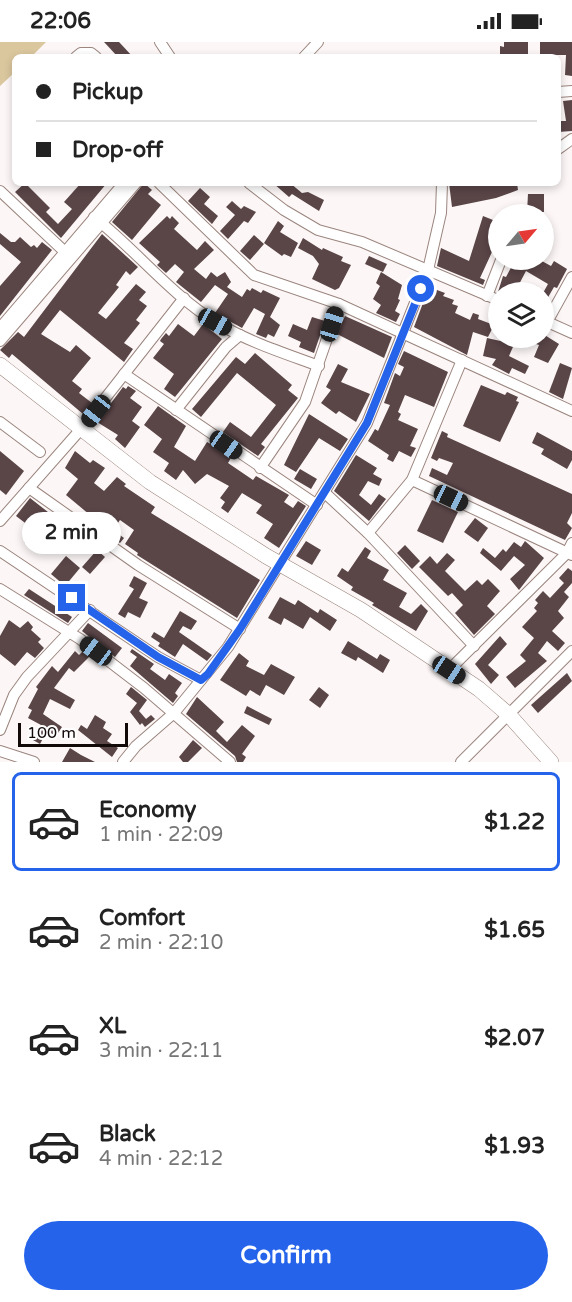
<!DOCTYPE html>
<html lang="en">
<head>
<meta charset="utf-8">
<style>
  body { margin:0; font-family:"Varela Round",sans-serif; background:#f2f2f2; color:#222; height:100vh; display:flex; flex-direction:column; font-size:22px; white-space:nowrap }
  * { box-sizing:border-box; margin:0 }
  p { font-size:20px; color:#767676 }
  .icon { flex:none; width:33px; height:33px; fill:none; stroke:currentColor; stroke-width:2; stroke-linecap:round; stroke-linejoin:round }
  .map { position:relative; height:720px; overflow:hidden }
  .sheet { display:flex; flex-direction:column; background:#fff; flex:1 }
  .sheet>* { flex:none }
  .banner { position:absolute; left:12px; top:12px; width:549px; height:132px; border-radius:9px; box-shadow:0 3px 9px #0003; display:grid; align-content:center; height:132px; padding:0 24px; background:#fff }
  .needle { width:39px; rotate:61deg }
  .buttons { position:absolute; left:488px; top:162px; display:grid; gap:12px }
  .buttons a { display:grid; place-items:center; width:66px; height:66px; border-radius:50%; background:#fff; box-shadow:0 3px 9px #0003; font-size:30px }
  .scale { position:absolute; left:18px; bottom:15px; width:110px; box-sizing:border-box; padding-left:6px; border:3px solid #120a08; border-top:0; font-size:16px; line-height:21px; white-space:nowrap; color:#120a08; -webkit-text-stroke:4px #fff; paint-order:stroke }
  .end { position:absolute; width:27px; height:27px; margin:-14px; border:8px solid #2563eb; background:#fff; box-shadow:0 0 0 3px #fff }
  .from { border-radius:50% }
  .bubble { position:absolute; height:42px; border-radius:21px; background:#fff; box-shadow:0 3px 9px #0003; font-size:20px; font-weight:700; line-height:42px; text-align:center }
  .car { position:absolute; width:18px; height:36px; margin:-18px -9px; border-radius:8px; box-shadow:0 0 4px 2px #0007; background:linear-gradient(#222 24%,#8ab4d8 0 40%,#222 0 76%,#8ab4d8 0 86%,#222 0) }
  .banner b { display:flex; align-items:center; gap:21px; height:57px; font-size:22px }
  .banner b+b { border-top:2px solid #e0e0e0 }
  .banner i { width:15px; height:15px; background:#222 }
  ul { padding:10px 0 0; list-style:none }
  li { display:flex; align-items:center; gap:18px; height:99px; margin:0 12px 9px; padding:0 12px; border:3px solid transparent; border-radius:9px }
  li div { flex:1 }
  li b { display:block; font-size:22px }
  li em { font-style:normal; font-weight:700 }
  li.on { border-color:#2563eb }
  li>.icon { width:54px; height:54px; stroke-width:1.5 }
  .cta { display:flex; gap:12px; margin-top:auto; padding:12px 24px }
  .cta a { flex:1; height:69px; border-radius:36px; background:#2563eb; color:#fff; font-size:24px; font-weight:700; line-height:69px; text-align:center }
  .status { display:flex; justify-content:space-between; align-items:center; height:42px; padding:0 30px; background:#fff; direction:ltr }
  .status svg { height:16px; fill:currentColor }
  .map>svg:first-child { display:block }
  .green { fill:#dbc79e }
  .building { fill:#5a4547 }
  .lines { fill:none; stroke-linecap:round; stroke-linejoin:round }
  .minor-casing { stroke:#9b857e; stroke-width:12 }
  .highway-casing { stroke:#9b857e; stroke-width:16 }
  .minor { stroke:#fff; stroke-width:10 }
  .highway { stroke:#fff; stroke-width:15 }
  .route { stroke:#2563eb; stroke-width:8 }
</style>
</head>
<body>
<div class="status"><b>22:06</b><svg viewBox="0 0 49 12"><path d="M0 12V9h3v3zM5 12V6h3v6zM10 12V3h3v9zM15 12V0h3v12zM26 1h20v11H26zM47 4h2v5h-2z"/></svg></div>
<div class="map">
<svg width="572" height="720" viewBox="0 0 572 720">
  <rect width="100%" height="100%" fill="#fcf7f6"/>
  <path class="green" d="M0 0H46L31 15H15V30L0 44Z"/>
  <g class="building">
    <path d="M104 0H119L133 15H118Z"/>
    <path d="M504 0H528V15H500V4L504 5Z"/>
    <path d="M540 0H572V34L565 33 566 13H540Z"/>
    <path d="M572 58V89L558 90 560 79H566L563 59Z"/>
    <path d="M25 141 50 166 46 170 58 182 72 167 64 160 81 141H107L61 196 15 150Z"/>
    <path d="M144 141 152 148 148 152 161 163 132 198 112 180Z"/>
    <path d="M273 141H290L302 151 308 150 324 158 319 169 292 152 289 155Z"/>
    <path d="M449 141H517L518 148 496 156 452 165Z"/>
    <path d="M200 146 210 155 204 162 218 174 212 182 188 159Z"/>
    <path d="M528 152H544V170H527Z"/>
    <path d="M232 159 241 167 244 164 256 170 248 181 244 179 228 197 220 189 235 173 226 165Z"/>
    <path d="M167 174 170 177 172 174 179 181 174 187 197 208 205 199 214 208 194 227 206 237 211 230 217 235 225 230 231 240 227 245 242 255 247 247 250 249 252 246 261 251 263 248 280 256 270 275 280 283 274 295 268 292 266 296 256 292 265 272 254 266 242 286 215 271 228 252 215 243 201 260 176 240 184 230 175 222 166 231 157 223 160 220 139 201Z"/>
    <path d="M483 174 498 180V197L480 236 485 238 483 243 437 224 441 206 469 219Z"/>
    <path d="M278 179 284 184 280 190 298 201 291 215 284 212 282 214 264 201Z"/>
    <path d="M0 191 11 200H15L20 195 31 205 34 203 37 206 42 200 52 208 0 274V244L21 220 0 202Z"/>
    <path d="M102 192 138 225 130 233 126 229 116 243 119 245 98 271 106 277 136 242 146 250 139 258 147 264 136 278 140 281 124 301 133 307 124 320 60 268 41 292 70 310 76 303 91 316 72 339 82 347 79 351 92 361 83 372 12 312 9 316 0 308 18 290 24 295Z"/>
    <path d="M254 193 264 202 250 218 240 209Z"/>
    <path d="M303 196 322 208 323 206 343 215 341 219 351 223 339 246 335 248 312 237 319 222 313 214 298 206Z"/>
    <path d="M369 214 387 222 383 230 365 222Z"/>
    <path d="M519 218 532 223 535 218H540L551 224 554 219 567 227 557 246 554 245 543 264V251L548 242 526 229 515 250 505 247 504 250H498L503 234 506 235 514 220 517 222Z"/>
    <path d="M381 230 402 243 398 257 400 258 395 269 400 272 396 280 376 271 381 263 373 257 380 244 376 241Z"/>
    <path d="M429 245 445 251 443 254 454 258 452 262 458 264 455 271 470 278 473 271 479 273 478 277 494 283 488 295 473 290 467 313 414 285Z"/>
    <path d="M345 274 392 295 384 316 337 292Z"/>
    <path d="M312 275 325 279 314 311 299 305 301 300 288 294 293 282 307 288Z"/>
    <path d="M178 282 194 294 203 282 222 297 175 355 164 347 174 332 153 316 164 302 160 299 161 297 166 291 169 294Z"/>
    <path d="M543 292 559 302 548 321 534 315 539 303 536 302Z"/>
    <path d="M487 296 505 300 507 296 516 298 509 314 529 324 525 332 512 326 509 332 492 323 496 317 483 314Z"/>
    <path d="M404 309 448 330 434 365 405 353 398 370 401 372 398 378 418 387 410 404 416 406 411 415 399 409 393 420 387 417 389 413 368 399 375 387 378 389 390 363 384 361 395 331 400 334 404 325 398 322Z"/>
    <path d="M255 311 292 343 288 348 298 356 261 402 265 405 258 414 223 390 230 380 251 395 276 363 237 331 201 375 192 367 236 315 245 322Z"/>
    <path d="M560 321 572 326 563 357 549 350Z"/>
    <path d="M338 322 348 327 341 340 370 352 356 380 339 369 336 372 321 361 331 348 326 345Z"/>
    <path d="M481 343 505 353 507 350 518 355 516 359 519 360 500 400 463 384Z"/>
    <path d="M128 344 136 349 130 356 142 365 132 379 140 385 125 406 115 397 118 393 97 380 123 345 126 347Z"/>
    <path d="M158 364 186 384 174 405 195 419 207 400 232 414 228 421 253 438 256 434 289 453 284 460 293 466 298 459 306 464 279 506 264 496 273 482 256 471 262 463 242 451 228 471 221 466 225 460 220 456 229 444 207 432 195 442 183 428 176 438 164 429 169 421 153 410 162 397 144 383Z"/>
    <path d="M309 372 348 397 340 409 319 396 296 430 284 423Z"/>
    <path d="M442 389 448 392 447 395 572 452V471L567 481 572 486 565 498 429 434 432 426 447 433 453 421 439 416 437 419 431 416Z"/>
    <path d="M537 390 572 409V418L567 427 541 412 544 407 532 401Z"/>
    <path d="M0 409 24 429 6 453 0 448Z"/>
    <path d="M75 409 90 421 93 418 105 426 94 441 104 449 117 435 126 442 124 444 155 465 151 471 260 538 237 576 137 513 138 511 125 502 134 488 120 478 113 488 124 496 120 501 99 486 102 483 66 453 78 437 65 426Z"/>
    <path d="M356 413 377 426 373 432 382 437 379 444 368 439 359 453 371 463 379 452 386 457 369 479 334 449Z"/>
    <path d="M300 427 317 437 311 447 294 437Z"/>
    <path d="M30 456 62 481 37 509 24 500 33 487 16 474Z"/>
    <path d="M432 458 458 470 443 501 417 489Z"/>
    <path d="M475 476 488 486 478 500 464 490Z"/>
    <path d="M306 499 321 508 312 523 296 514Z"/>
    <path d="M525 499 544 516 519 548 510 537 525 523 514 514 501 529 480 511 483 506 495 516 503 507 506 510 514 500 521 505Z"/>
    <path d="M405 503 420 519 412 527 397 511Z"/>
    <path d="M365 505 371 509 367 516 389 528 383 538 407 551 399 565 411 572 421 562 428 569 416 589 372 563 374 561 351 548 353 545 337 534 342 526 348 530Z"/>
    <path d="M97 508 105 515 90 532 82 525Z"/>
    <path d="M447 511 455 518 445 529 465 549 477 538 482 543 488 537 500 549 487 564 495 572 474 593 455 571 463 563 452 551 448 554 419 525 430 514 437 522Z"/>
    <path d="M66 514 80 526 65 544 51 532Z"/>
    <path d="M568 526 572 529V541L564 550 569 555 558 569 564 576 552 589 565 601 558 609 547 599 538 611 547 619 515 646 506 635 526 619 520 613 534 596 522 585 537 569 534 566 538 561 535 558 543 549 550 556 564 541 559 536Z"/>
    <path d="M134 534 147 541 139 556 148 560 140 576 128 570 125 576 118 572 134 547 129 544Z"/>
    <path d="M29 547 72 575 68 581 24 553Z"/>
    <path d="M280 555 295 563 298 558 318 571 320 567 337 578 330 589 310 575 303 587 284 576 281 583 268 576Z"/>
    <path d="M180 569 197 579 191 588 183 584 179 590 212 613 207 619 183 602 175 615 158 604 160 601 151 595 154 590 164 596Z"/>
    <path d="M9 578 20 586 28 579 33 585 31 588 41 597 38 600 44 606 35 616 27 610 15 624 0 612V594Z"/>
    <path d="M88 581 122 606 115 615 82 589Z"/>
    <path d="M500 594 507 602 488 623 499 633 491 642 475 622Z"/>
    <path d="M348 599 377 617 380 612 390 618 383 631 358 615 356 619 341 611Z"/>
    <path d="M132 607 154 622 150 627 165 638 169 632 182 641 175 651 178 654 173 661 130 624 137 615 130 610Z"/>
    <path d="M75 609 79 613 83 609 90 614 74 630 69 626 54 646 75 658 70 667 50 657 43 672 62 685 56 694 47 689 40 702 33 698 41 683 28 676 32 668 28 666 38 647 36 645 52 624 58 630Z"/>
    <path d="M239 611 249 619 246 624 264 633 271 622 295 635 284 653 266 643 260 654 250 648 246 654 220 638Z"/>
    <path d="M567 631 572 639 538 671 531 663Z"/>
    <path d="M131 645 147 658 139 669 146 677 151 673 155 677 145 685 142 681 140 683 130 670 137 661 126 652Z"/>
    <path d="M319 645 329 653 320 666 309 658Z"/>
    <path d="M197 655 224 680 216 689 227 700 242 683 255 694 242 712 246 715 243 720H237L235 714 186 672Z"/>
    <path d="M247 664 272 677 269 683 244 671Z"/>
    <path d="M95 673 106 680 103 686 112 692 107 699 118 706 112 715 78 688 81 683 87 687Z"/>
    <path d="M193 698 202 706 188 720H183L179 715Z"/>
    <path d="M70 706 81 713 95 720H62Z"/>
  </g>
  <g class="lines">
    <g class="minor-casing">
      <g id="minor">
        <path d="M160 0 170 15"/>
        <path d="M76 15 81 11H91L96 15"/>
        <path d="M304 15 318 0"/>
        <path d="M558 50 572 49"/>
        <path d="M558 107 572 97"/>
        <path d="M159 141 254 233 339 262 572 369"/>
        <path d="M249 141 284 168 318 188 362 200 498 258"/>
        <path d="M0 149 65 210"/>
        <path d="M94 175C136 208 171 253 217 281 249 300 284 311 319 324"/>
        <path d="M487 254 501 218"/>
        <path d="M543 278 572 291"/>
        <path d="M547 280 572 235"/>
        <path d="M0 286 124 141"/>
        <path d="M0 299 136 141"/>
        <path d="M124 332 317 463"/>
        <path d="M176 368 226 305 240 293"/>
        <path d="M0 380 40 410"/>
        <path d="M260 426 305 360 339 262"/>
        <path d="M412 438 572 513"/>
        <path d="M29 446 138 523 240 587"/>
        <path d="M325 451 368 491 474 604"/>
        <path d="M0 479 81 387 184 256"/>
        <path d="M368 491 412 438 462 318"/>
        <path d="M0 509 158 615 201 638"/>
        <path d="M0 547 80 597 144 646 230 720"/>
        <path d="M449 628 567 511 572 501"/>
        <path d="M0 688 14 653 27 635 90 568"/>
        <path d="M0 709 34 720"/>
        <path d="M123 720 136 704 174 671 228 605 367 381 428 228 441 171 442 141"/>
        <path d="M461 720 572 609"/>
      </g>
    </g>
    <g class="highway-casing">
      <path id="highway" d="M0 323 150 440 266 514 361 568 479 647 509 673 551 720"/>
    </g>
    <use href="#minor" class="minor"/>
    <use href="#highway" class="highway"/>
  </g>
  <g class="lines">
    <path class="route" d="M72 556 158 615 201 638 208 632 240 587 367 381 421 247"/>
  </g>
</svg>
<div class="buttons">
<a><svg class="needle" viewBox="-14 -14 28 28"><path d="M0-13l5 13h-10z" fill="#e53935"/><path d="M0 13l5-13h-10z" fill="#767676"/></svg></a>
<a><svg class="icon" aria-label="layers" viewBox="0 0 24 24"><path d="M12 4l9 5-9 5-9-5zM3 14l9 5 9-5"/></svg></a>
</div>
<div class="scale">100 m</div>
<i class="end from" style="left:421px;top:247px"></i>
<i class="end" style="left:72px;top:556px"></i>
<div class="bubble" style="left:22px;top:470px;width:99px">2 min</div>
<i class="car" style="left:215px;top:280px;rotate:119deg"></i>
<i class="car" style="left:332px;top:282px;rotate:17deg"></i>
<i class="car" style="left:96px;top:369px;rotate:218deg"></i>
<i class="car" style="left:226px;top:403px;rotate:125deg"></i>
<i class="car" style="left:451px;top:456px;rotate:115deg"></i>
<i class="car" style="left:96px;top:609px;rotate:307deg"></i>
<i class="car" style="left:449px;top:628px;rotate:123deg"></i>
<div class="banner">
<b><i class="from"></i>Pickup</b>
<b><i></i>Drop-off</b>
</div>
</div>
<section class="sheet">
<ul>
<li class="on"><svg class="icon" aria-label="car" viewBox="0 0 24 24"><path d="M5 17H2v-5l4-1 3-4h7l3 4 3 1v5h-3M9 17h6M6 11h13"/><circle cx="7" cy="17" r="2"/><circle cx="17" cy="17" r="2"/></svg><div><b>Economy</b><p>1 min · 22:09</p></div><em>$1.22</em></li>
<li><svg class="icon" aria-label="car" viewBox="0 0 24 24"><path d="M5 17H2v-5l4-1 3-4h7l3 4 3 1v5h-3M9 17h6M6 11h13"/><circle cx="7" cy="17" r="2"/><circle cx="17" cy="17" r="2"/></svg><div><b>Comfort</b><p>2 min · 22:10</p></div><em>$1.65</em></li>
<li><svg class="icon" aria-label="car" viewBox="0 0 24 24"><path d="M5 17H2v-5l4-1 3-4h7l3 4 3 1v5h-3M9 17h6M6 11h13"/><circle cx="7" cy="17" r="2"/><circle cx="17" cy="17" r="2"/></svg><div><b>XL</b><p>3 min · 22:11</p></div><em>$2.07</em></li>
<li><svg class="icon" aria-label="car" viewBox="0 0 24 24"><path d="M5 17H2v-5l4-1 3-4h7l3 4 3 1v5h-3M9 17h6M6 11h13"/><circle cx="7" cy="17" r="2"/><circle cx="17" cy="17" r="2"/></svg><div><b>Black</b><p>4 min · 22:12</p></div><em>$1.93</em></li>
</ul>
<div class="cta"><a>Confirm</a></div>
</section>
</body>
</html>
